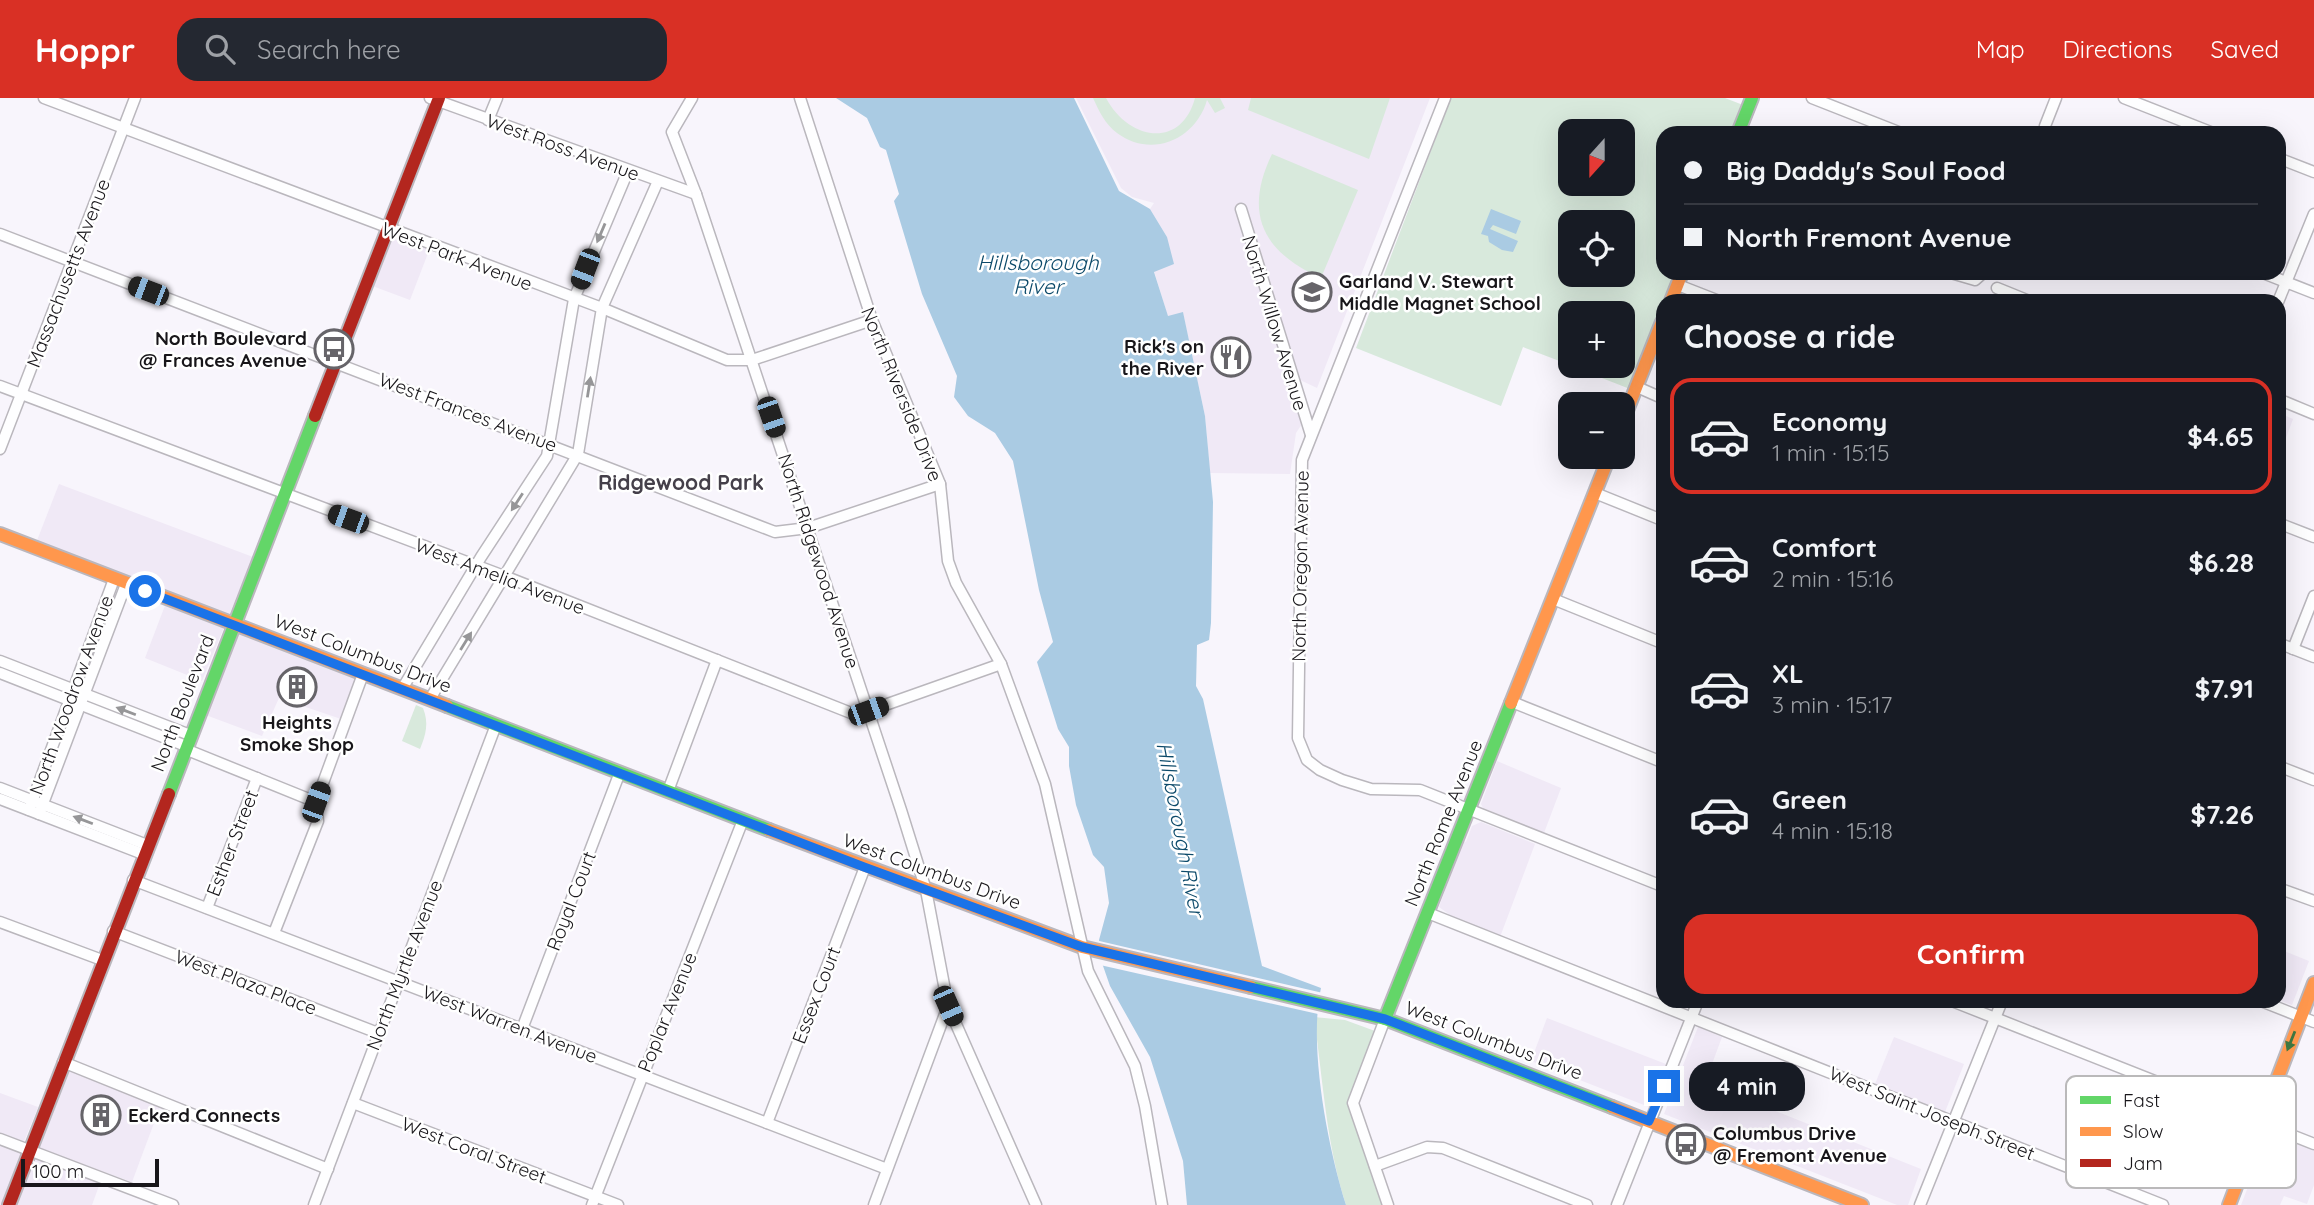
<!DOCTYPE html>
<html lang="en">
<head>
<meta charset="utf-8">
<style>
  body { margin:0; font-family:Quicksand,sans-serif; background:#242831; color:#f1f3f6; height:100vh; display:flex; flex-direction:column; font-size:26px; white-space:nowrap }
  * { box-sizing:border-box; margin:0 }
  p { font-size:23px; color:#9ea1a6 }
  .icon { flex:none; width:38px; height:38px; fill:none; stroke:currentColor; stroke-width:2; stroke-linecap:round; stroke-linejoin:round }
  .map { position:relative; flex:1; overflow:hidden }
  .drawer { position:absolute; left:1656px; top:196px; width:630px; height:714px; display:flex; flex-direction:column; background:#171b24; border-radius:21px; box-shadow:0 7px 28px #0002 }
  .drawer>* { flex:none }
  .hud { position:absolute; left:1656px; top:28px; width:630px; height:154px; border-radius:21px; box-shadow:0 7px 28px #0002; display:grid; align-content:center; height:154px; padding:0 28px; background:#171b24 }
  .needle { width:46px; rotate:201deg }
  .fabs { position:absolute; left:1558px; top:21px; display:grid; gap:14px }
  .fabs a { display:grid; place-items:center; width:77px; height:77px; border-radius:14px; background:#171b24; box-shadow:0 7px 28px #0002; font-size:35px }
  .scale { position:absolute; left:21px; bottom:18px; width:138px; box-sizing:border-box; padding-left:7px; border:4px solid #18161a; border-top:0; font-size:19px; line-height:24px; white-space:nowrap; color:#18161a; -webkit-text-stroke:5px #fff; paint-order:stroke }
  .end { position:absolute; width:32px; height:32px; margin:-16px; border:9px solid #1a73e8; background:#fff; box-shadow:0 0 0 4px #fff }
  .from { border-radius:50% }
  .bubble { position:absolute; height:49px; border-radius:21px; background:#171b24; box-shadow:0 7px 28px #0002; font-size:23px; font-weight:700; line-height:49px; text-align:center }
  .car { position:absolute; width:21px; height:42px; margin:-21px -10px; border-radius:9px; box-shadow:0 0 5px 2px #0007; background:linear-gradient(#222 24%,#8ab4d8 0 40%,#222 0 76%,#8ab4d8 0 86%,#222 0) }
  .hud b { display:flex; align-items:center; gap:24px; height:66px; font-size:26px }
  .hud b+b { border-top:2px solid #363941 }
  .hud i { width:18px; height:18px; background:#f1f3f6 }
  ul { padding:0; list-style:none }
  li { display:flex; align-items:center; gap:21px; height:116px; margin:0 14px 10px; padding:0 14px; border:4px solid transparent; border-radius:21px }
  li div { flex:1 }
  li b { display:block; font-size:26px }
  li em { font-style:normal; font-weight:700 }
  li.selected { border-color:#d93025 }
  li>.icon { width:63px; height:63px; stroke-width:1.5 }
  h2 { padding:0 28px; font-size:32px; line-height:84px }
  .action { display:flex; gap:14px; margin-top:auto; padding:14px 28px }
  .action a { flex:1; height:80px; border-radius:21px; background:#d93025; color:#fff; font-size:28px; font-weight:700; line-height:80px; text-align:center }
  header { display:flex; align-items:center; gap:42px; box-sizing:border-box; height:98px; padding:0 35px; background:#d93025; color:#fff }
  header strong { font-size:33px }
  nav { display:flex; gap:38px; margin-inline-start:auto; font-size:24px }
  .search { width:490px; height:63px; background:#242831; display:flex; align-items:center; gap:18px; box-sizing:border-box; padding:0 24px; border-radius:21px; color:#9ea1a6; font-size:26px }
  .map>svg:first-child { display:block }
  .built { fill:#f0e9f6 }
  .green { fill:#d8e9dc; fill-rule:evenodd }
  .water { fill:#aacbe3 }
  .pier { fill:#f8f5fc }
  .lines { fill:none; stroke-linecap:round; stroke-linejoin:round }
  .street-casing { stroke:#bab7bd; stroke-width:13 }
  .fast-casing { stroke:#bab7bd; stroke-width:16 }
  .slow-casing { stroke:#bab7bd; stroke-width:16 }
  .jam-casing { stroke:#bab7bd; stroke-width:16 }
  .street { stroke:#fefeff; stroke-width:10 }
  .fast { stroke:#63d668; stroke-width:12 }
  .slow { stroke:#ff974d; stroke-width:12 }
  .jam { stroke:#b3261e; stroke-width:12 }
  .oneway { fill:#969698 }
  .oneway2 { fill:#3e7641 }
  .route { stroke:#1a73e8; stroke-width:9 }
  .labels { text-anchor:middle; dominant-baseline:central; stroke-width:5; stroke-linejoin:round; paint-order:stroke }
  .street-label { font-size:19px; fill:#18161a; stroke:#fff }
  .poi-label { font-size:19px; font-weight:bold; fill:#18161a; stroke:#fff; text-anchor:start }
  .water-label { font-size:21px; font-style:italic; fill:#0c4a6a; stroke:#fff }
  .neighbourhood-label { font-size:21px; font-weight:bold; fill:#45404a; stroke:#fff }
  .key { fill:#fff; stroke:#bab9ba; stroke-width:2 }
  .key-label { font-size:19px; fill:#18161a }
</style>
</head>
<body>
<header>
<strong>Hoppr</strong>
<div class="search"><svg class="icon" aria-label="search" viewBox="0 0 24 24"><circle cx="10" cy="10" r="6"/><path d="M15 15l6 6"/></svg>Search here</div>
<nav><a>Map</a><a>Directions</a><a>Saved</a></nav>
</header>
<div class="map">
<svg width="2314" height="1107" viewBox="0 0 2314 1107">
  <rect width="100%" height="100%" fill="#f8f5fc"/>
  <g class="built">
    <path d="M1076 0H1430L1317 290 1298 281 1269 219 1302 326 1296 335 1290 376 1210 375 1205 318 1183 215 1168 219 1154 173 1167 139 1150 111 1154 105 1132 99 1121 90Z"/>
    <path d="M387 134 430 150 410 202 367 186Z"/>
    <path d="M2279 315 2293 321 2279 359Z"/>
    <path d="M59 386 253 459 202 583 145 560 169 497 36 445Z"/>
    <path d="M235 534 356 579 341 621 279 600 262 638 203 616Z"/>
    <path d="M1497 663 1561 690 1544 735 1483 710 1481 706Z"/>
    <path d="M1481 724 1535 746 1500 839 1457 822 1439 809 1463 743 1466 744 1472 728Z"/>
    <path d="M2279 851 2309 863 2292 907 2279 902Z"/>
    <path d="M1547 920 1666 966 1649 1009 1531 963Z"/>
    <path d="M1698 929 1722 939 1705 985 1921 1071 1908 1107H1897L1664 1016Z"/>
    <path d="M1894 939 1964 966 1945 1014 1875 986Z"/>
    <path d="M65 971 160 1009 132 1084 36 1049Z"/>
    <path d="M0 995 38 1009 23 1046 0 1037Z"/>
    <path d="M2269 1034 2314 1052V1087L2307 1106 2284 1098 2280 1107H2241Z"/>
    <path d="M0 1047 23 1056 4 1107H0Z"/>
    <path d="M32 1059 100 1085 92 1107H14Z"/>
  </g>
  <g class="green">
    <path d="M1093 0H1106C1128 42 1181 52 1195 0H1220L1225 10 1215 15 1207 2C1196 41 1152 61 1117 35 1105 26 1099 13 1093 0Z"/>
    <path d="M1251 0H1390L1369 61 1248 12Z"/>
    <path d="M1451 0H1725L1743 7 1732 35H1662V175H1676L1630 291 1571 268H1622V215H1570V267L1523 249 1501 308 1356 250ZM1570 33H1622V86H1570ZM1570 124H1622V177H1570Z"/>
    <path d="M1272 56 1358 92 1321 180C1263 154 1243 116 1272 56Z"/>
    <path d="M416 607 423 610C429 625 426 636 420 651L402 643Z"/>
    <path d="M1314 919 1345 922 1375 933 1347 1005 1382 1107H1346C1326 1045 1323 982 1314 919Z"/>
  </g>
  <g class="water">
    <path d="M836 0H1074L1119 93 1150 111 1167 139 1174 166 1154 174 1168 218 1183 214 1205 318 1213 404 1211 525 1209 542 1197 547 1196 588 1203 601 1262 868 1321 890C1308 948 1328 1050 1346 1107H1187L1183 1063 1150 959 1110 888 1102 865 1099 842 1109 805 1104 769 1093 757 1076 707 1069 668V649L1058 631 1037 564 1053 544 1039 492 1013 363 995 335 968 318 954 299 957 278 922 196 894 103 899 96 886 52 880 49 867 20Z"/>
    <path d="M1491 111 1521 123 1516 136 1493 127 1490 131 1518 143 1513 154 1502 152 1489 144 1488 138 1481 136Z"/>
  </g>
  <path class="pier" d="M1095 842 1323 895 1318 916 1100 867Z"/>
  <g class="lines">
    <g class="street-casing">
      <g id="street">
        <path d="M44 0 602 210 727 262H752L872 222"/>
        <path d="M430 0 696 96"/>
        <path d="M692 0 672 34 696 96 901 712 926 792 948 908 1036 1107"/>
        <path d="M800 0 872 222 940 386 948 463 956 485 1001 566 1045 686 1088 873 1135 968 1145 1008 1162 1107"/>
        <path d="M1445 0 1302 362 1298 640 1307 662 1320 672 1342 682 1371 691 1420 692 1662 788"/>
        <path d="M1812 0 1901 35"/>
        <path d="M2124 0 2213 35"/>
        <path d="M488 22 497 0"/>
        <path d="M2045 28 2056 0"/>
        <path d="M2278 60 2314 74"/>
        <path d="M1241 111 1311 337"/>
        <path d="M0 136 775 434 808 430 940 386"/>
        <path d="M1951 175 1975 182 1983 175"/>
        <path d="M2263 175 2314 195"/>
        <path d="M1678 187 1719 203"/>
        <path d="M1997 190 2029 203"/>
        <path d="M2278 204 2314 116"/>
        <path d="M0 288 504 478 851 615 868 613 1001 566"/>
        <path d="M1637 289 1662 300"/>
        <path d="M2278 301 2314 316"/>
        <path d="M0 351 135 0"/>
        <path d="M1595 395 1662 422"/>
        <path d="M2278 425 2314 439"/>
        <path d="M1553 501 1662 545"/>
        <path d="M2278 545 2314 559"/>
        <path d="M2293 551 2314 498"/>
        <path d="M0 563 190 637"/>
        <path d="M0 575 186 648"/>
        <path d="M402 591 481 459 547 358 574 201 628 73"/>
        <path d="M430 601 578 356 602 210 658 83"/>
        <path d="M1512 604 1662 664"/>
        <path d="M185 651 316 704"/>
        <path d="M2278 668 2314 682"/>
        <path d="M0 690 147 747"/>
        <path d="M668 693 717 562"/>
        <path d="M0 701 143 756"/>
        <path d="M29 712 114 481"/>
        <path d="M39 716 126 486"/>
        <path d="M133 782 887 1071"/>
        <path d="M2278 790 2314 803"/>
        <path d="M207 810 257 680"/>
        <path d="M1428 815 2163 1107"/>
        <path d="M0 824 102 862"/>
        <path d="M113 833 378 935"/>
        <path d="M274 835 318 723 316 704 363 576"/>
        <path d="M1952 903 2314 1046"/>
        <path d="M2261 903 2314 924"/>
        <path d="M1385 921 1353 1005 1388 1107"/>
        <path d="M522 931 620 674"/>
        <path d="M63 964 328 1071"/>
        <path d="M353 1005 618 1107"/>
        <path d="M767 1025 865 769"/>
        <path d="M0 1041 173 1107"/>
        <path d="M1375 1068 1427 1049 1443 1050 1587 1107"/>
        <path d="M314 1107 496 627"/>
        <path d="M592 1107 743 722"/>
        <path d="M874 1107 948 908"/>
        <path d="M1617 1107 1698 903"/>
        <path d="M1920 1107 2002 903"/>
      </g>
    </g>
    <g class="fast-casing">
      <g id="fast">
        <path d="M1738 35 1752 0"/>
        <path d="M447 608 769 732"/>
        <path d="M169 696 315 318"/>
        <path d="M1251 889 1385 921 1612 1009"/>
        <path d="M1385 921 1511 605"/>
      </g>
    </g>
    <g class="slow-casing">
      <g id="slow">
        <path d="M1671 203 1682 175"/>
        <path d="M1622 325 1662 224"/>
        <path d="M0 436 447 608"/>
        <path d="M1511 605 1609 359"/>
        <path d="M769 732 1082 849 1251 889"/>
        <path d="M1612 1009 1862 1107"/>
        <path d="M2229 1107 2314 885"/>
      </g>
    </g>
    <g class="jam-casing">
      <g id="jam">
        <path d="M315 318 439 0"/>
        <path d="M9 1107 169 696"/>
      </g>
    </g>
    <use href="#street" class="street"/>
    <use href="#fast" class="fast"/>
    <use href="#slow" class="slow"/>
    <use href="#jam" class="jam"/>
  </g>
  <defs><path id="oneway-solid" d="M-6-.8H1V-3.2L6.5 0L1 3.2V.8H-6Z" transform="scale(1.75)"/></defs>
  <g class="oneway">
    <use href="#oneway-solid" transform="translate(601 135) rotate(113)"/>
    <use href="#oneway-solid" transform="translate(589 289) rotate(-81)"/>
    <use href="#oneway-solid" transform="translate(517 404) rotate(123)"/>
    <use href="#oneway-solid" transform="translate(466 543) rotate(-58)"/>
    <use href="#oneway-solid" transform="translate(126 613) rotate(-159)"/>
    <use href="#oneway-solid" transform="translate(83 722) rotate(-159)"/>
  </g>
  <use class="oneway2" href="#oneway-solid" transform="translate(2291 943) rotate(112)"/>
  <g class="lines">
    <path class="route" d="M145 493 864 769 1082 849 1385 921 1649 1023 1664 988"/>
  </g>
  <defs>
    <g id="school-ring" transform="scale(2.0125)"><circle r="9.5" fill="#fff" stroke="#666469" stroke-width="1.5"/><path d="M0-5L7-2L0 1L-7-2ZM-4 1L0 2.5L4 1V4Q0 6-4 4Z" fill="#666469"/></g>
    <g id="bus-ring" transform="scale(2.0125)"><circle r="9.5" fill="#fff" stroke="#666469" stroke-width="1.5"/><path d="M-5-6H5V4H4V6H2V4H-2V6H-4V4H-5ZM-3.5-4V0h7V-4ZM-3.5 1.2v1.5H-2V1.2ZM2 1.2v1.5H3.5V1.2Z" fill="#666469"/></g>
    <g id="restaurant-ring" transform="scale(2.0125)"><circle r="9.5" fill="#fff" stroke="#666469" stroke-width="1.5"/><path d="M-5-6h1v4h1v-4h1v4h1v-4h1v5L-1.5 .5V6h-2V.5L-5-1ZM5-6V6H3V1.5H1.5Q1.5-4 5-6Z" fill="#666469"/></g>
    <g id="building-ring" transform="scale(2.0125)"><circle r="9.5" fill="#fff" stroke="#666469" stroke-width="1.5"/><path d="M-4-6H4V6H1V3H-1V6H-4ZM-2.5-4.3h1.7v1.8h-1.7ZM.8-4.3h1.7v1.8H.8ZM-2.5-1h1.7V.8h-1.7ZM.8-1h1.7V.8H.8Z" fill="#666469"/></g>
  </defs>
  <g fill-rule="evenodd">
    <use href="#school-ring" x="1312" y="194"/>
    <use href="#bus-ring" x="334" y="251"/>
    <use href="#restaurant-ring" x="1231" y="259"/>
    <use href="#building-ring" x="297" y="589"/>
    <use href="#building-ring" x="101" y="1017"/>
    <use href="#bus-ring" x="1686" y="1046"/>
  </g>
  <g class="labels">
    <g class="street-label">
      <text transform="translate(563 49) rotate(20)">West Ross Avenue</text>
      <text transform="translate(457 158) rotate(21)">West Park Avenue</text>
      <text transform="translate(68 175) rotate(-69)">Massachusetts Avenue</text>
      <text transform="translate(1275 225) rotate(73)">North Willow Avenue</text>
      <text transform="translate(902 296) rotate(68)">North Riverside Drive</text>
      <text transform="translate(468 314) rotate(21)">West Frances Avenue</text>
      <text transform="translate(819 463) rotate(72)">North Ridgewood Avenue</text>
      <text transform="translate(1300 468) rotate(-89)">North Oregon Avenue</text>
      <text transform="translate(500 478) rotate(21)">West Amelia Avenue</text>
      <text transform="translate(363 555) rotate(21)">West Columbus Drive</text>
      <text transform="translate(71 597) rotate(-70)">North Woodrow Avenue</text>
      <text transform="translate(182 605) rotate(-69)">North Boulevard</text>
      <text transform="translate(1443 725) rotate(-68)">North Rome Avenue</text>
      <text transform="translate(232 745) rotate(-69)">Esther Street</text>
      <text transform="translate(932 773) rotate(20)">West Columbus Drive</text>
      <text transform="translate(571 803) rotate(-69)">Royal Court</text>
      <text transform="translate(404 867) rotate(-69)">North Myrtle Avenue</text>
      <text transform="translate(246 884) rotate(21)">West Plaza Place</text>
      <text transform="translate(816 897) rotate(-69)">Essex Court</text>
      <text transform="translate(667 914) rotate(-68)">Poplar Avenue</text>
      <text transform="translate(510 926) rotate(21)">West Warren Avenue</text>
      <text transform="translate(1494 942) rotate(21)">West Columbus Drive</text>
      <text transform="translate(1932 1015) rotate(22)">West Saint Joseph Street</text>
      <text transform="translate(474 1052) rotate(21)">West Coral Street</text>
    </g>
    <g class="poi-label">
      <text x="1339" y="183">Garland V. Stewart<tspan x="1339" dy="22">Middle Magnet School</tspan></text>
      <text x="307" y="240" text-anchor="end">North Boulevard<tspan x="307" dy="22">@ Frances Avenue</tspan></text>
      <text x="1204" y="248" text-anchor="end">Rick's on<tspan x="1204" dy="22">the River</tspan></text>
      <text x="297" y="624" text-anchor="middle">Heights<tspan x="297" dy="22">Smoke Shop</tspan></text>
      <text x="128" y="1017">Eckerd Connects</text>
      <text x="1713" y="1035">Columbus Drive<tspan x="1713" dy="22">@ Fremont Avenue</tspan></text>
    </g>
    <g class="water-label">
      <text x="1038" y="164">Hillsborough<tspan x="1038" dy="24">River</tspan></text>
      <text transform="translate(1181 731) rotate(79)">Hillsborough River</text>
    </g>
    <g class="neighbourhood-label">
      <text x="681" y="384">Ridgewood Park</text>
    </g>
  </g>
  <rect x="2066" y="978" width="230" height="112" rx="10" class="key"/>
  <rect x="2080" y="998" width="31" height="8" fill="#63d668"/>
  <rect x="2080" y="1029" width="31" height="9" fill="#ff974d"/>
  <rect x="2080" y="1061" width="31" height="8" fill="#b3261e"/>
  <g class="key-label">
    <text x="2123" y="1009">Fast</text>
    <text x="2123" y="1040">Slow</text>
    <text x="2123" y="1072">Jam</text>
  </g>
</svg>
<div class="fabs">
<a><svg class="needle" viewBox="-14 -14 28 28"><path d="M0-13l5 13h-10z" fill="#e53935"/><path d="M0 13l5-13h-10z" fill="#9ea1a6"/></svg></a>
<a><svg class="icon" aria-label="locate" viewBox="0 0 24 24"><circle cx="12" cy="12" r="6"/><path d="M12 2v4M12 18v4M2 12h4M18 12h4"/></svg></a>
<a>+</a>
<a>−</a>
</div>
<div class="scale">100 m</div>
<i class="end from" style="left:145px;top:493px"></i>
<i class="end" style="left:1664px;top:988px"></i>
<div class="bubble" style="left:1689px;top:964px;width:116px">4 min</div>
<i class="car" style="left:585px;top:171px;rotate:201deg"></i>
<i class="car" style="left:148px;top:193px;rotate:291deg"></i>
<i class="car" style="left:771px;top:319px;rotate:161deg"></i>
<i class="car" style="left:348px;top:421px;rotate:290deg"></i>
<i class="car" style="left:868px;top:613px;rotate:70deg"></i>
<i class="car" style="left:316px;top:704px;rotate:20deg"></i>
<i class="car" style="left:948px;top:908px;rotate:156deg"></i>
<div class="hud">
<b><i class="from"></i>Big Daddy's Soul Food</b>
<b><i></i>North Fremont Avenue</b>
</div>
<section class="drawer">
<h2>Choose a ride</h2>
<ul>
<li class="selected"><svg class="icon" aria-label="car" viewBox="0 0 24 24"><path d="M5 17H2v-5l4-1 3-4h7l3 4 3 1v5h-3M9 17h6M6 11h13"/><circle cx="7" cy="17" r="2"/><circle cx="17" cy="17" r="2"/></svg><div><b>Economy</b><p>1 min · 15:15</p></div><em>$4.65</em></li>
<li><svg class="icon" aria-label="car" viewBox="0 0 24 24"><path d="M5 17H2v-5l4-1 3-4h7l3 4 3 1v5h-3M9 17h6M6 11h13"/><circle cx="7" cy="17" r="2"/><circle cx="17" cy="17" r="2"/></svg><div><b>Comfort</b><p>2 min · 15:16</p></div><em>$6.28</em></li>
<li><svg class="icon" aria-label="car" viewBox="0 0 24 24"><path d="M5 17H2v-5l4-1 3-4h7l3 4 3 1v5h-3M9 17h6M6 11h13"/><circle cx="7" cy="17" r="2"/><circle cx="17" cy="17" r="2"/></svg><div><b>XL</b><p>3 min · 15:17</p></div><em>$7.91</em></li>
<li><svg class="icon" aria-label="car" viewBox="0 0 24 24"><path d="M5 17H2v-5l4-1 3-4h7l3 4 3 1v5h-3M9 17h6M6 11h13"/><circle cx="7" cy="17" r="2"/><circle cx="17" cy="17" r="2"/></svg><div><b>Green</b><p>4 min · 15:18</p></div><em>$7.26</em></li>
</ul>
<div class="action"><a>Confirm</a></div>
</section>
</div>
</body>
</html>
